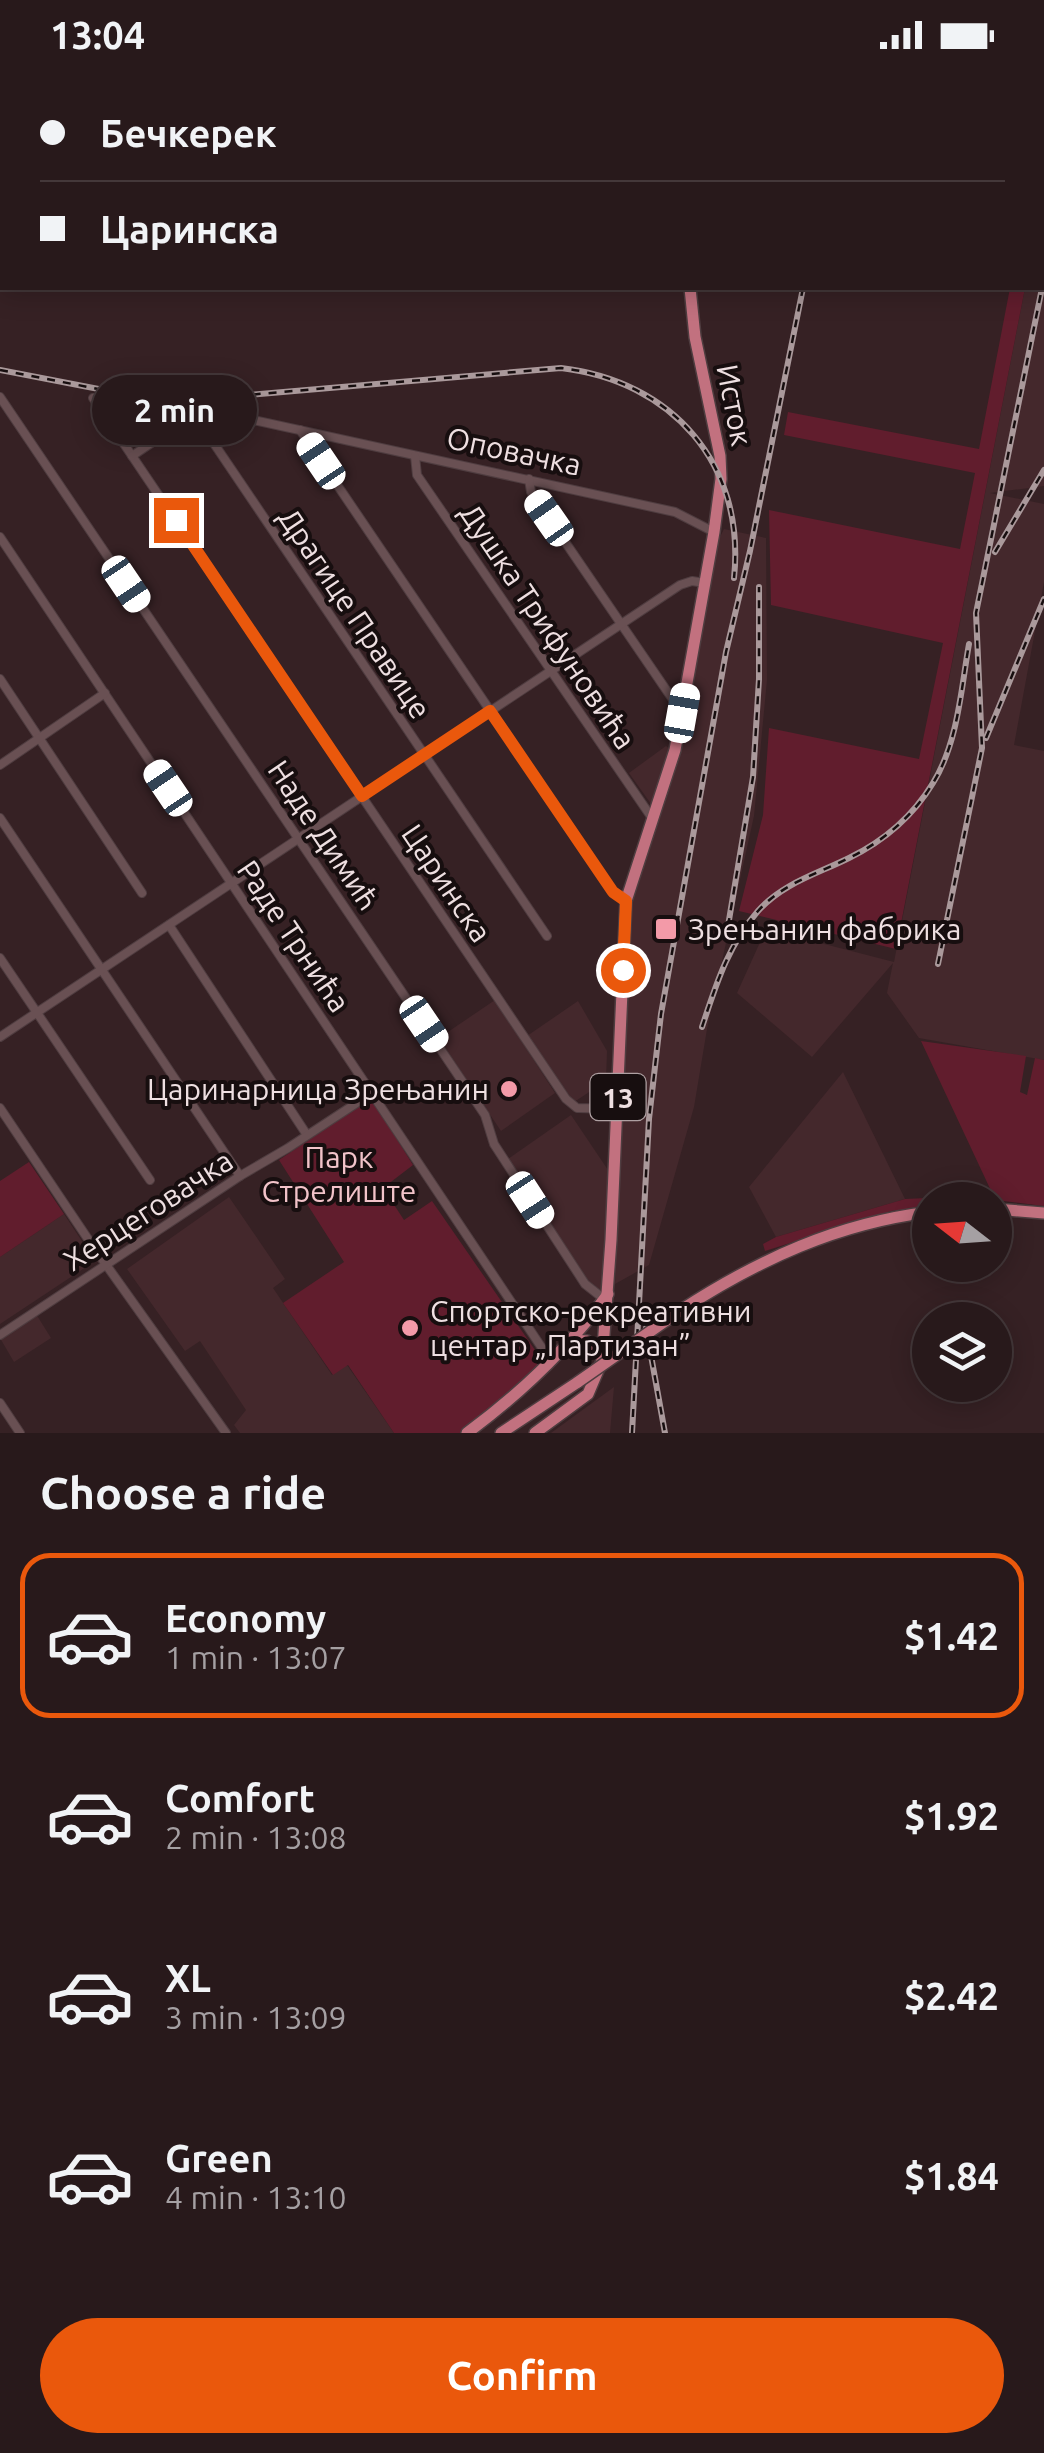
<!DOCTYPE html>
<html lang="en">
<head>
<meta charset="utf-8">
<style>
  body { margin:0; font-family:Ubuntu,sans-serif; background:#342628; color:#f1f3f6; height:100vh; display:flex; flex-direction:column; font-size:38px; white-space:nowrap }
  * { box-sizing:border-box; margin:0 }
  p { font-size:32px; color:#a5a0a3 }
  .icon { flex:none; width:55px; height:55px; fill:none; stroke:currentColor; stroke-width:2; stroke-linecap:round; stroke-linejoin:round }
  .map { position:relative; height:1363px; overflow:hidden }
  .side { display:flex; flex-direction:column; background:#28191b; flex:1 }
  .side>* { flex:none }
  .guide { position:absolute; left:0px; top:0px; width:1045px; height:220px; box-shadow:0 5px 25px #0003,0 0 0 2px #44383a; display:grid; align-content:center; height:220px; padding:0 40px; background:#28191b }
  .needle { width:65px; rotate:287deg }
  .tools { position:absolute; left:912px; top:1112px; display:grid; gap:20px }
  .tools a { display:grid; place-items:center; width:100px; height:100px; border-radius:50%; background:#28191b; box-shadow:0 5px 25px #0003,0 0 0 2px #44383a; font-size:50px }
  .end { position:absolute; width:45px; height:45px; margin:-22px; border:12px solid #ea580c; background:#fff; box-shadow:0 0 0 5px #fff }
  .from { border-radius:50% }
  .bubble { position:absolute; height:70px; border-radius:35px; background:#28191b; box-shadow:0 5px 25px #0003,0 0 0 2px #44383a; font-size:32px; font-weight:600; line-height:70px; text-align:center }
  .car { position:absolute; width:30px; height:60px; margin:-30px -15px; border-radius:12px; box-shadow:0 0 8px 2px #0007; background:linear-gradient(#fff 24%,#345 0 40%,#fff 0 76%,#345 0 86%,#fff 0) }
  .guide b { display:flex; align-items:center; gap:35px; height:95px; font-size:38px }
  .guide b+b { border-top:2px solid #44383a }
  .guide i { width:25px; height:25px; background:#f1f3f6 }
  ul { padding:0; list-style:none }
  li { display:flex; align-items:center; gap:30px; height:165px; margin:0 20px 15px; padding:0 20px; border:5px solid transparent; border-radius:30px }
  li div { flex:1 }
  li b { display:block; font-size:38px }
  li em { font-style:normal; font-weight:600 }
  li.current { border-color:#ea580c }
  li>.icon { width:90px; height:90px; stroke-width:1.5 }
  h2 { padding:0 40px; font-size:45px; line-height:120px }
  .cta { display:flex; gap:20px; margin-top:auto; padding:20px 40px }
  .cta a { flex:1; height:115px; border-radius:60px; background:#ea580c; color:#fff; font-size:40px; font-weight:600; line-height:115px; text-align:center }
  .status { display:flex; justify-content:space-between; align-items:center; height:70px; padding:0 50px; background:#28191b; direction:ltr }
  .status svg { height:28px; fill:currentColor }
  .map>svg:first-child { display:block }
  .built { fill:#44282c }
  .green { fill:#611d2d }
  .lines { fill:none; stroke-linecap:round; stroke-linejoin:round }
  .minor-casing { stroke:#4f3d40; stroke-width:10 }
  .primary-casing { stroke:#4f3d40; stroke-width:14 }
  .minor { stroke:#695053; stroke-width:8 }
  .primary { stroke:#c2717f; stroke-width:11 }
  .rail-casing { stroke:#aa999b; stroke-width:6 }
  .rail { stroke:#170e0f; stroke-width:2.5; stroke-dasharray:8; stroke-linecap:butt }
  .primary-bridge-casing { stroke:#4f3d40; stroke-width:14; stroke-linecap:butt }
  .primary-bridge { stroke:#c2717f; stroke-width:11 }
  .route { stroke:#ea580c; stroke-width:12 }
  .poi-dot { fill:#f39aa8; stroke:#170e0f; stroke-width:4 }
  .labels { text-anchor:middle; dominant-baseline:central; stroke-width:8; stroke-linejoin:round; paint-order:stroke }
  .shield { fill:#170e0f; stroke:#aea0a2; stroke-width:2.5 }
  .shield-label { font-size:28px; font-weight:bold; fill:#eedfe1 }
  .street-label { font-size:30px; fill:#eedfe1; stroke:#170e0f }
  .poi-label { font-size:30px; fill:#eedfe1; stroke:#170e0f; text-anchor:start }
  .park-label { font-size:30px; fill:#f2c3c9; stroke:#170e0f }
</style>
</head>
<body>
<div class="status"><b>13:04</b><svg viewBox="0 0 49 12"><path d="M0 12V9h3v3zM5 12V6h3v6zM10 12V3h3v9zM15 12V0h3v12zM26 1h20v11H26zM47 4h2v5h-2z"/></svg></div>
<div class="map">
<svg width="1044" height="1363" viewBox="0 0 1044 1363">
  <rect width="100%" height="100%" fill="#362124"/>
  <g class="built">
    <path d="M1044 121V416L990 423 1044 434V512L1014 675 1044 681V990L919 968 887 923 893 893 812 987 737 923 766 859 894 892 1025 218H1042Z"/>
    <path d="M724 459 766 468 767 610 754 746 707 959 694 1037 649 1195 615 1214 632 834 680 686 719 469Z"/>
    <path d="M666 676 672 681 654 738 629 703Z"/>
    <path d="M495 930 555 1023 501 1061 439 968Z"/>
    <path d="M578 931 607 981 606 1011 574 1032 527 966Z"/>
    <path d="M843 1002 905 1129 776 1167 749 1117Z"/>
    <path d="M571 1045 608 1100 603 1212 600 1220 587 1211 508 1089Z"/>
    <path d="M229 1127 285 1209 273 1218 332 1305 347 1295 394 1363H240L234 1355 246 1340 200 1271 185 1281 127 1199Z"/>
    <path d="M64 1144 95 1191 0 1254V1187Z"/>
    <path d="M36 1244 51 1268 14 1292 0 1268Z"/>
    <path d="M614 1317 610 1363H551Z"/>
  </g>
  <g class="green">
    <path d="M1010 218H1025L896 879 739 841 763 745 769 658 919 689 943 573 771 535 769 440 960 479 975 403 784 365 788 342 979 379Z"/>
    <path d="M921 971 1026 986 1020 1022 1027 1025 1035 988 1044 990V1136L995 1130H930V1136L891 1141 765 1181 763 1174 776 1167 905 1129 993 1125Z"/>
    <path d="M371 1028 413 1095 383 1118 404 1150 432 1131 544 1293 461 1363H394L348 1295 333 1305 283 1233 344 1192 279 1090Z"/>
    <path d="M29 1092 64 1144 0 1187V1111Z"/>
  </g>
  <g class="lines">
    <g class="minor-casing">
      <g id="minor">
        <path d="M0 327 485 1045 494 1074 585 1214 604 1229"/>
        <path d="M93 328 566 1029 577 1038 617 1039"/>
        <path d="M194 344 547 866"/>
        <path d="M300 360 613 822 626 831"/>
        <path d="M132 386 194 344 221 343 675 442 714 462"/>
        <path d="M415 386 417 405 652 748"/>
        <path d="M529 409 531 422 682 643"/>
        <path d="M0 467 550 1290"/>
        <path d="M0 609 142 823"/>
        <path d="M0 695 105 623"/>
        <path d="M0 748 240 1106"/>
        <path d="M169 855 307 1065"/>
        <path d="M0 888 150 1110"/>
        <path d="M0 967 680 515 692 511 705 513"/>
        <path d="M0 1038 92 1175 226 1363"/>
        <path d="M0 1265 240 1106 288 1078 372 1023"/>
        <path d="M0 1333 20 1363"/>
      </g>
    </g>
    <g class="primary-casing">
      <g id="primary">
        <path d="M729 2 730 0"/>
        <path d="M995 1139 1044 1143"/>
        <path d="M681 1240C758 1190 838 1153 930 1142"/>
        <path d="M572 1270 587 1271 602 1286"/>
        <path d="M467 1363C520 1324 569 1277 608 1224"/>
        <path d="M501 1363 578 1312"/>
        <path d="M535 1363 588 1324 602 1291 611 1170 626 831 675 680 714 462 721 409 720 386 695 267 690 218"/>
      </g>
    </g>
    <use href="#minor" class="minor"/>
    <use href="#primary" class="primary"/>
    <g class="rail-casing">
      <g id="rail">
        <path d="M846 2 847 0"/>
        <path d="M0 300 166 332 561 298C672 311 746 394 734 508"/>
        <path d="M995 482 1044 400"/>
        <path d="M986 668 1044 529"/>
        <path d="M728 856 753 707 759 609V517"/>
        <path d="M938 894 982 678 976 543 1042 218"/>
        <path d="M702 957C716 915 728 875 758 841 783 813 817 804 849 788 884 771 913 746 933 713 958 673 961 619 969 574"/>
        <path d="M646 1258 665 1363"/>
        <path d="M632 1363 649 1049 661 944 726 582 750 481 803 218"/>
      </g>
    </g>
    <use href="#rail" class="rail"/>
    <g class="primary-bridge-casing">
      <path id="primary-bridge" d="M578 1312 681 1240"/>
    </g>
    <use href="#primary-bridge" class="primary-bridge"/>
  </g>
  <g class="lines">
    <path class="route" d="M176 450 362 726 490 641 613 822 626 831 623 900"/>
  </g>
  <g class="poi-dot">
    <rect x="654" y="847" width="24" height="24" rx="5"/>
    <circle cx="509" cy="1019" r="10"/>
    <circle cx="410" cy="1258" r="10"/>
  </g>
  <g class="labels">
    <rect class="shield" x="590.5" y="1004" width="55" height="46" rx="8"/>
    <g class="shield-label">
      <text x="618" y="1027">13</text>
    </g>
    <g class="street-label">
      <text transform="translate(735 335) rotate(79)">Исток</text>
      <text transform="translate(514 381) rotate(12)">Оповачка</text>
      <text transform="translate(355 543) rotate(56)">Драгице Правице</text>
      <text transform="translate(548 556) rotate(56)">Душка Трифуновића</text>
      <text transform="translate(324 765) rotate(56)">Наде Димић</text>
      <text transform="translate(447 813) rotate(56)">Царинска</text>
      <text transform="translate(294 866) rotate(56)">Раде Трнића</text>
      <text transform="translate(148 1140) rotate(-33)">Херцеговачка</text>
    </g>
    <g class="poi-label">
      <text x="688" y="859">Зрењанин фабрика</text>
      <text x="489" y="1019" text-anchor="end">Царинарница Зрењанин</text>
      <text x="430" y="1241">Спортско-рекреативни<tspan x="430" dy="34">центар „Партизан”</tspan></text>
    </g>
    <g class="park-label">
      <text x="339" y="1087">Парк<tspan x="339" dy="34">Стрелиште</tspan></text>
    </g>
  </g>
</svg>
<div class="tools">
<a><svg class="needle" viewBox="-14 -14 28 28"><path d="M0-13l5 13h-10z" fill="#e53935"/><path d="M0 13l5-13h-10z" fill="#a5a0a3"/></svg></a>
<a><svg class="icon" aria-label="layers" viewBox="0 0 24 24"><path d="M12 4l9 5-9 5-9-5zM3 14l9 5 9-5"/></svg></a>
</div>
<i class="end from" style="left:623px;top:900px"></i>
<i class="end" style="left:176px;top:450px"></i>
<div class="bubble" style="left:92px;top:305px;width:165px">2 min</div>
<i class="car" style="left:321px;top:391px;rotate:326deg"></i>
<i class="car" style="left:549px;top:448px;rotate:325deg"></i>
<i class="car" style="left:126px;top:514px;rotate:146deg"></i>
<i class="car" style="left:682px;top:643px;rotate:10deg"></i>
<i class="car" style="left:168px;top:718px;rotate:326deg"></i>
<i class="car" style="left:424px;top:954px;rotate:146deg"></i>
<i class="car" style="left:530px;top:1130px;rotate:147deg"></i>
<div class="guide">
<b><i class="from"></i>Бечкерек</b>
<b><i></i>Царинска</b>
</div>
</div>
<section class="side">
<h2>Choose a ride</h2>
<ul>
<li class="current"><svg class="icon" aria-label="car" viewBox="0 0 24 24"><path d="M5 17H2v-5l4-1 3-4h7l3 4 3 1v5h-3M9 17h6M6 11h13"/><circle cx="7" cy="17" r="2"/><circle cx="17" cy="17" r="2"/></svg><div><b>Economy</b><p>1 min · 13:07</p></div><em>$1.42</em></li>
<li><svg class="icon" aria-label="car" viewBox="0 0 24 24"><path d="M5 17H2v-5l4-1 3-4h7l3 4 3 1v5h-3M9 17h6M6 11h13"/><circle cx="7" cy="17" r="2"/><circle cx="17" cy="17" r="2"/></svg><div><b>Comfort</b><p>2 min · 13:08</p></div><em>$1.92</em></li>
<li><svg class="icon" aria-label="car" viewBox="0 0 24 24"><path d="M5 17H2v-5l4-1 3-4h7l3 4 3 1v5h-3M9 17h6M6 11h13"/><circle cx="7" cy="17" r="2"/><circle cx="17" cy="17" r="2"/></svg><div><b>XL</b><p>3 min · 13:09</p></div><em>$2.42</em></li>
<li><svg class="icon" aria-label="car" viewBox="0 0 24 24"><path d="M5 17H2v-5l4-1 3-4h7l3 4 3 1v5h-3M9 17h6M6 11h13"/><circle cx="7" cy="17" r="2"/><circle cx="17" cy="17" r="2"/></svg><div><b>Green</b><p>4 min · 13:10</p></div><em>$1.84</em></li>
</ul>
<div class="cta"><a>Confirm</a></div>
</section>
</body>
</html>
